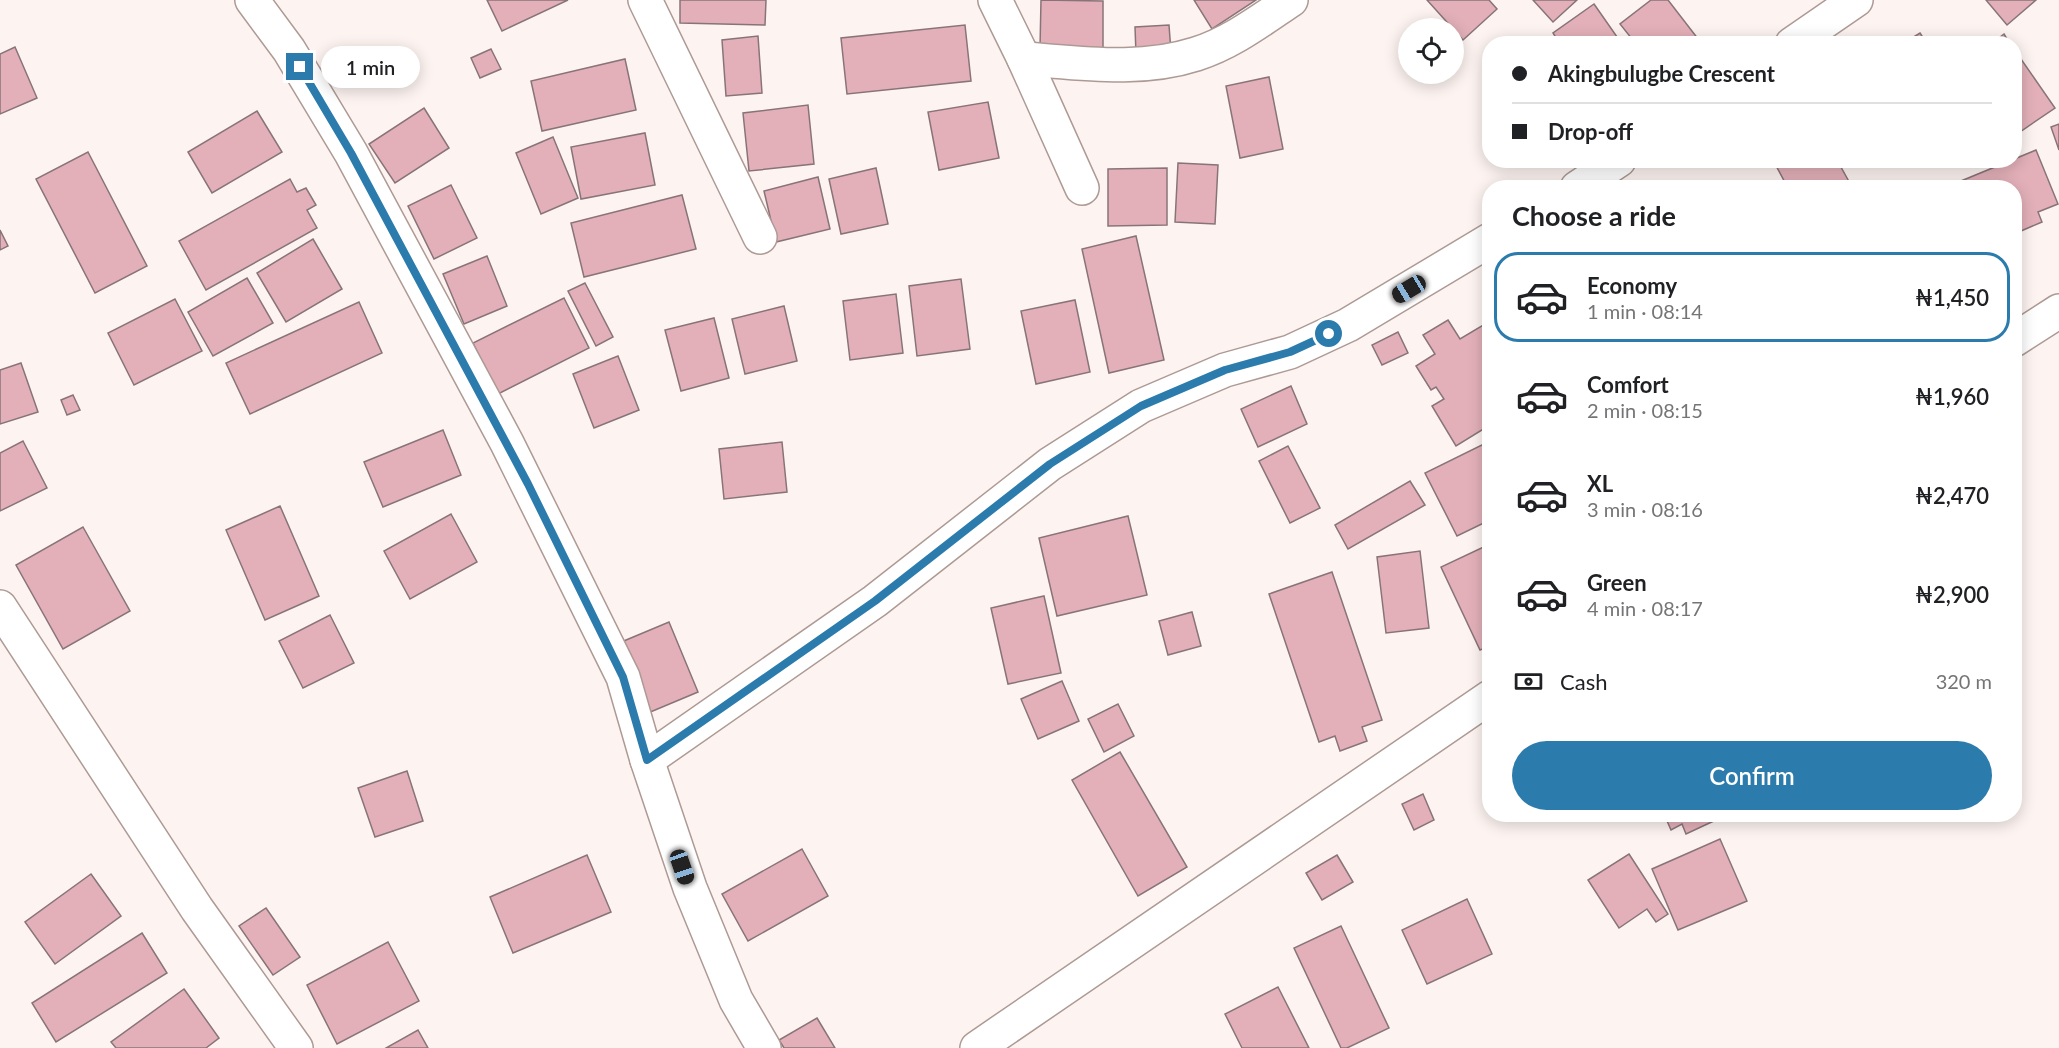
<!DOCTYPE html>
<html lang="en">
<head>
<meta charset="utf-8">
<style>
  body { margin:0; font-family:Lato,sans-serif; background:#f2f2f2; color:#202124; height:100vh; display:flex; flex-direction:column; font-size:22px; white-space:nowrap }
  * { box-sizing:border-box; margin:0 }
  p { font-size:20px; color:#757577 }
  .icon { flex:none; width:33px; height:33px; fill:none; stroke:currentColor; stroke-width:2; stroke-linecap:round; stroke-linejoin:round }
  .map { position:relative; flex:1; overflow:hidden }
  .sheet { position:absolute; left:1482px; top:180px; width:540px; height:642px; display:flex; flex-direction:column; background:#fff; border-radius:24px; box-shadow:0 3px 15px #0003 }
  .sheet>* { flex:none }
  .banner { position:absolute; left:1482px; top:36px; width:540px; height:132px; border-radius:24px; box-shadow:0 3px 15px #0003; display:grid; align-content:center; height:132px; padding:0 30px; background:#fff }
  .tools { position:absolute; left:1398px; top:18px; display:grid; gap:12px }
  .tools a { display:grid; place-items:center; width:66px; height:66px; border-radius:50%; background:#fff; box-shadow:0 3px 15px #0003; font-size:30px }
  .end { position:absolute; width:27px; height:27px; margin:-14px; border:8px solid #2b7cad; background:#fff; box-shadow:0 0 0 3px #fff }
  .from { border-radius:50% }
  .bubble { position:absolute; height:42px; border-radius:21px; background:#fff; box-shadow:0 3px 15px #0003; font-size:20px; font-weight:600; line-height:42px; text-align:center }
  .car { position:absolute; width:18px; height:36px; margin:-18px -9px; border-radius:8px; box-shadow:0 0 4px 2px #0007; background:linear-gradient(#222 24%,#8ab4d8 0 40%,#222 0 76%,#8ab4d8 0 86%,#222 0) }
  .banner b { display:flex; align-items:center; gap:21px; height:57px; font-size:22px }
  .banner b+b { border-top:2px solid #e0e0e0 }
  .banner i { width:15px; height:15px; background:#202124 }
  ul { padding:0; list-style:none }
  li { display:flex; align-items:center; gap:18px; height:90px; margin:0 12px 9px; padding:0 18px; border:3px solid transparent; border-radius:24px }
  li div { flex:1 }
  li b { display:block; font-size:22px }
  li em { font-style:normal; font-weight:600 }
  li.selected { border-color:#2b7cad }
  li>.icon { width:54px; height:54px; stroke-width:1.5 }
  h2 { padding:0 30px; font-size:27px; line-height:72px }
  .pay { display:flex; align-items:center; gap:15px; height:66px; padding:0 30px; font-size:22px }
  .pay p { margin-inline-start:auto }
  .primary-button { display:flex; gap:12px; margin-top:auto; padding:12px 30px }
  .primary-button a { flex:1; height:69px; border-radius:36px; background:#2b7cad; color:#fff; font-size:24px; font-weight:600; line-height:69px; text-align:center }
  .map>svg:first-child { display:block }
  .building { fill:#e3b0b9; stroke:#887478; stroke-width:1.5 }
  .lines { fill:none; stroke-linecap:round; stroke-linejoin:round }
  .minor-casing { stroke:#ae9a94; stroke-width:36 }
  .minor { stroke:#fff; stroke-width:33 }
  .route { stroke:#2b7cad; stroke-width:8 }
</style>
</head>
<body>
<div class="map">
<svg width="2059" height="1048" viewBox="0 0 2059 1048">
  <rect width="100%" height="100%" fill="#fdf4f1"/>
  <g class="building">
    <path d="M487 0H568L502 31Z"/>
    <path d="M680 0H766L765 25 680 23Z"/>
    <path d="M1041 0 1103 1V49L1040 48Z"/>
    <path d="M1194 0H1256L1212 29Z"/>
    <path d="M1427 0H1489L1497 9 1463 40Z"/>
    <path d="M1533 0H1577L1553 22Z"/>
    <path d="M1651 0H1668L1702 44H1636L1620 24Z"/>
    <path d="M1986 0H2036L2007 25Z"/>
    <path d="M1594 4 1622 44H1560L1553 33Z"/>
    <path d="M965 25 971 81 847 94 841 38Z"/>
    <path d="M1169 25 1171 52 1136 54 1135 27Z"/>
    <path d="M1920 33 1927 44H1902Z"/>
    <path d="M2004 34 2010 44H1991Z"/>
    <path d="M758 36 762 93 726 96 722 40Z"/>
    <path d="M15 47 37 98 0 114V54Z"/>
    <path d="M491 49 501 69 480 78 471 58Z"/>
    <path d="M2014 49 2055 108 2014 136Z"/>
    <path d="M625 59 636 110 542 131 531 81Z"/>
    <path d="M1269 77 1283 149 1240 158 1226 86Z"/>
    <path d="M988 102 999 158 939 170 928 112Z"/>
    <path d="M808 105 814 164 749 171 743 113Z"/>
    <path d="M424 108 449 148 395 183 369 144Z"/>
    <path d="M257 111 282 152 212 193 188 152Z"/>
    <path d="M2059 124V150L2051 127Z"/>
    <path d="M645 133 655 185 581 199 571 147Z"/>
    <path d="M553 137 578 198 541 214 516 153Z"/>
    <path d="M2036 150 2058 204 2038 212 2042 222 2014 234V188H1964L1961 181Z"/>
    <path d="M88 152 147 266 95 293 36 179Z"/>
    <path d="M1773 160H1837L1852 187 1788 188Z"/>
    <path d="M1178 163 1218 165 1215 224 1175 222Z"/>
    <path d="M876 168 888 224 841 234 829 179Z"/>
    <path d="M1167 168V225L1108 226V169Z"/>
    <path d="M818 177 830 229 776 242 764 191Z"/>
    <path d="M290 179 297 192 306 188 316 205 307 210 317 228 206 290 179 241Z"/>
    <path d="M451 185 477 238 434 259 408 206Z"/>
    <path d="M682 195 696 249 584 277 571 223Z"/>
    <path d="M0 230 8 246 0 250Z"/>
    <path d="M1136 236 1164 360 1109 373 1082 249Z"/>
    <path d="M313 239 342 289 286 322 257 273Z"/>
    <path d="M487 256 507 306 464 324 443 274Z"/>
    <path d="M247 278 273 323 213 356 188 312Z"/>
    <path d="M961 279 970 349 917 356 909 286Z"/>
    <path d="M585 283 613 337 596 346 568 291Z"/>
    <path d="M896 294 903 353 850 360 843 301Z"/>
    <path d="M564 298 589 348 498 394 473 343Z"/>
    <path d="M175 299 202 351 134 385 108 333Z"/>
    <path d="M1075 300 1090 372 1036 384 1021 311Z"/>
    <path d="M359 302 382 353 250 414 226 363Z"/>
    <path d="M784 306 797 361 745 374 732 319Z"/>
    <path d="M714 318 729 378 681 391 665 330Z"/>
    <path d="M1448 320 1460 339 1490 321V425L1456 446 1432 406 1444 399 1436 387 1431 390 1416 366 1435 354 1423 335Z"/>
    <path d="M1398 332 1408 353 1382 365 1372 345Z"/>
    <path d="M618 356 639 410 594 428 573 374Z"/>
    <path d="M21 363 38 412 0 424V370Z"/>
    <path d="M1291 386 1307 424 1258 447 1241 409Z"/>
    <path d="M73 395 80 410 67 415 61 400Z"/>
    <path d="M443 430 461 475 383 507 364 462Z"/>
    <path d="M23 441 47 488 0 511V453Z"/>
    <path d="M1490 441V520L1457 536 1425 473Z"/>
    <path d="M782 442 787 492 724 499 719 449Z"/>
    <path d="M1288 446 1320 508 1290 523 1259 461Z"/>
    <path d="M1410 481 1425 505 1348 549 1335 525Z"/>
    <path d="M280 506 319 596 265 620 226 530Z"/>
    <path d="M451 514 477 562 410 599 384 551Z"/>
    <path d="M1128 516 1147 595 1057 616 1039 538Z"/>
    <path d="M83 527 130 611 63 649 16 565Z"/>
    <path d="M1490 544V646L1480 650 1441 567Z"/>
    <path d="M1420 551 1429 628 1386 633 1377 557Z"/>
    <path d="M1332 572 1382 720 1362 727 1367 741 1340 751 1335 736 1319 742 1269 594Z"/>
    <path d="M1044 596 1061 673 1008 684 991 608Z"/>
    <path d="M1192 612 1201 646 1168 655 1159 621Z"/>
    <path d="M330 615 354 663 303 688 279 641Z"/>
    <path d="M669 622 698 692 648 713 619 643Z"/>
    <path d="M1062 681 1079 721 1038 739 1021 699Z"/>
    <path d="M1118 704 1134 736 1104 752 1088 719Z"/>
    <path d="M1120 752 1187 867 1138 896 1072 780Z"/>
    <path d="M407 771 423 821 375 837 358 788Z"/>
    <path d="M1423 794 1434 820 1414 830 1402 804Z"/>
    <path d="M1664 814H1716L1718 819 1686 834 1682 824 1671 830Z"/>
    <path d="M1720 839 1747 901 1678 930 1652 869Z"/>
    <path d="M802 849 828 896 748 941 722 894Z"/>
    <path d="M1629 854 1668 914 1656 922 1647 909 1619 928 1588 880Z"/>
    <path d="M587 855 611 912 513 953 490 897Z"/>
    <path d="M1337 855 1353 882 1322 900 1306 873Z"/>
    <path d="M91 874 121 916 55 964 25 922Z"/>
    <path d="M1467 899 1492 954 1427 984 1402 930Z"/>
    <path d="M266 908 300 957 273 975 239 926Z"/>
    <path d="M1341 926 1389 1028 1347 1048H1341L1294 948Z"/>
    <path d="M142 933 167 973 56 1042 32 1003Z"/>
    <path d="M388 942 419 1001 337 1044 307 985Z"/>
    <path d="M1278 987 1309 1048H1242L1225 1014Z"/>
    <path d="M184 989 219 1038 206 1048H116L111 1042Z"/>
    <path d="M817 1018 835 1048H784L779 1040Z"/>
    <path d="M418 1030 428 1048H386Z"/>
  </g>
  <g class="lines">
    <g class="minor-casing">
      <g id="minor">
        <path d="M252 0 289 50 351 153 507 443 623 677 647 760 690 888 736 1000 764 1048"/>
        <path d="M645 0 760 237"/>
        <path d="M995 0 1024 59 1082 188"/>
        <path d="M1792 44 1856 0"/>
        <path d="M1024 59C1082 63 1140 72 1196 54 1231 43 1261 20 1291 0"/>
        <path d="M1577 188 1619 160"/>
        <path d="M2014 340 2059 311"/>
        <path d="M0 607 197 909 296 1048"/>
        <path d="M647 760 875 601 1050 464 1141 406 1225 370 1290 352 1348 325 1490 240"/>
        <path d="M977 1048 1490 697"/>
      </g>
    </g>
    <use href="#minor" class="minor"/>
  </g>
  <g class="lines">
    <path class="route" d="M300 67 351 153 528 484 623 677 647 760 875 601 1050 464 1141 406 1225 370 1290 352 1329 334"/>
  </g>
</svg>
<div class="tools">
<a><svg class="icon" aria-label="locate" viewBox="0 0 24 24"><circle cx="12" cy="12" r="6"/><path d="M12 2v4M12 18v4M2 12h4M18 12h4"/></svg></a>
</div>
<i class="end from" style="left:1329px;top:334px"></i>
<i class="end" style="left:300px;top:67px"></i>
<div class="bubble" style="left:321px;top:46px;width:99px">1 min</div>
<i class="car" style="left:1409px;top:289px;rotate:239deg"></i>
<i class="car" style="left:682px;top:867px;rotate:161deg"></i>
<div class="banner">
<b><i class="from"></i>Akingbulugbe Crescent</b>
<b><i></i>Drop-off</b>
</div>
<section class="sheet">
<h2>Choose a ride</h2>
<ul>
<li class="selected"><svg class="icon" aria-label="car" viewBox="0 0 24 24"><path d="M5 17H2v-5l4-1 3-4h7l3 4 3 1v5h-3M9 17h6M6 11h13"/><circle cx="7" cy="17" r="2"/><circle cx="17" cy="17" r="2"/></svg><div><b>Economy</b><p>1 min · 08:14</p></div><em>₦1,450</em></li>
<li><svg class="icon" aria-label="car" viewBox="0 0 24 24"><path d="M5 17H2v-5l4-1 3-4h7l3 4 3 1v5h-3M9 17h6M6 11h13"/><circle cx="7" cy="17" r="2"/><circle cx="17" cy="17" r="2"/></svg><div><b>Comfort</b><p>2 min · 08:15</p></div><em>₦1,960</em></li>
<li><svg class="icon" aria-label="car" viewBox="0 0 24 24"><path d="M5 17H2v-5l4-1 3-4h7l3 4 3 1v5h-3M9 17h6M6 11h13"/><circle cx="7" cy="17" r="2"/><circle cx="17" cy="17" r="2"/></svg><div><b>XL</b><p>3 min · 08:16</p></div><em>₦2,470</em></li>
<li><svg class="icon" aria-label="car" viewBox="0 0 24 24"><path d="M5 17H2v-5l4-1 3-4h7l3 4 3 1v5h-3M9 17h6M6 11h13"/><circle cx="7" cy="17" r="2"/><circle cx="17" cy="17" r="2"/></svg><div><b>Green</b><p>4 min · 08:17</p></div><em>₦2,900</em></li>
</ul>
<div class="pay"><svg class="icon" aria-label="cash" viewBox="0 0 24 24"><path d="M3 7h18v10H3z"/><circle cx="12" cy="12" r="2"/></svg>Cash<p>320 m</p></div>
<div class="primary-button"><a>Confirm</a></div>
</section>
</div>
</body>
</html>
